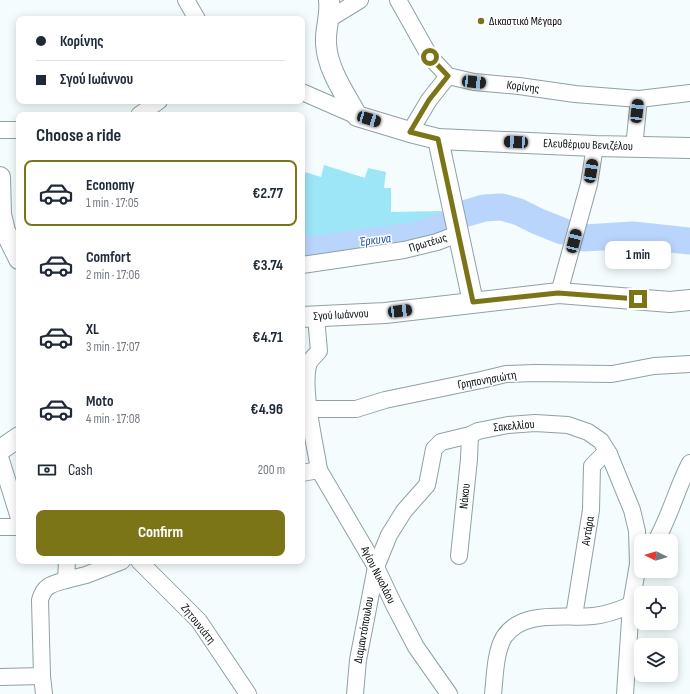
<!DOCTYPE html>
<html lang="en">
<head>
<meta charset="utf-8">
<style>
  body { margin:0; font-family:"Sofia Sans Condensed",sans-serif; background:#f6f6f7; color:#1f2937; height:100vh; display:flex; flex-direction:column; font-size:15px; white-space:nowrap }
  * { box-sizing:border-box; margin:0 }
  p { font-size:13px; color:#747a83 }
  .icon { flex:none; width:22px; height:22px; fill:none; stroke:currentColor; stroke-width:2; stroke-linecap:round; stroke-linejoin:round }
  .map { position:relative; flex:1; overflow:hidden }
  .side { position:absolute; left:16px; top:112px; width:289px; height:452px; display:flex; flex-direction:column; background:#fff; border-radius:8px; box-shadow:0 2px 10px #0003 }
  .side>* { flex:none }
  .top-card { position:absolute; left:16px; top:16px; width:289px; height:88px; border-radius:8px; box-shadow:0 2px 10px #0003; display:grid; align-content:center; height:88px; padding:0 20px; background:#fff }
  .needle { width:26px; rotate:275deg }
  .controls { position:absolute; left:634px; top:534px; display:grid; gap:8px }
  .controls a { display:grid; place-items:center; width:44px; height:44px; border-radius:8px; background:#fff; box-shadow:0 2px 10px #0003; font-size:20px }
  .end { position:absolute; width:18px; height:18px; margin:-9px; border:5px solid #7c7518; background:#fff; box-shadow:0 0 0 2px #fff }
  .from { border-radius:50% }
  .bubble { position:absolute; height:28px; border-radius:8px; background:#fff; box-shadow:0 2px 10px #0003; font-size:13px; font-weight:700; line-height:28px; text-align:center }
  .car { position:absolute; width:12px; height:24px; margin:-12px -6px; border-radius:5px; box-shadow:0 0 3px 1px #0007; background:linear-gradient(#222 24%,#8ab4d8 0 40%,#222 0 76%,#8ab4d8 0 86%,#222 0) }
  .top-card b { display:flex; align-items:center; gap:14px; height:38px; font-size:15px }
  .top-card b+b { border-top:1px solid #e0e1e3 }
  .top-card i { width:10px; height:10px; background:#1f2937 }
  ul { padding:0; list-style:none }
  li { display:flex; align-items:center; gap:12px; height:66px; margin:0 8px 6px; padding:0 12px; border:2px solid transparent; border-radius:8px }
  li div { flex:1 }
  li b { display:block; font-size:15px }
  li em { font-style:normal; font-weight:700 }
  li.current { border-color:#7c7518 }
  li>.icon { width:36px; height:36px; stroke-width:1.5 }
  h2 { padding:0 20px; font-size:18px; line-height:48px }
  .pay { display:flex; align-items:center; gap:10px; height:44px; padding:0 20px; font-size:15px }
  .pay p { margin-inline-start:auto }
  .primary-button { display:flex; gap:8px; margin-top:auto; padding:8px 20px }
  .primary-button a { flex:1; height:46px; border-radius:8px; background:#7c7518; color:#fff; font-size:16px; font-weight:700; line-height:46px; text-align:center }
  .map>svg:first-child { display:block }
  .green { fill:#9ce6f8 }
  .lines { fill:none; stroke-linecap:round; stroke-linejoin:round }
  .river { stroke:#bad5fc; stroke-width:27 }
  .minor-casing { stroke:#8fa1a5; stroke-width:18 }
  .major-casing { stroke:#8fa1a5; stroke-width:22 }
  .minor { stroke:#fff; stroke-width:16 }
  .major { stroke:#fff; stroke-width:20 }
  .route { stroke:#7c7518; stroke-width:5 }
  .poi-dot { fill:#7c7518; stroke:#fff; stroke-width:1.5 }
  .labels { text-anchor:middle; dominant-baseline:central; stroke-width:3; stroke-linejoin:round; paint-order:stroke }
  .poi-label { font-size:12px; fill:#080e10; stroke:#fff; text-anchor:start }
  .street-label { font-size:12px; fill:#080e10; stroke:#fff }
  .water-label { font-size:13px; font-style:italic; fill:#1c4f99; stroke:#fff }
</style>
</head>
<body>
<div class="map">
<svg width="690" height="694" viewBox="0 0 690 694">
  <rect width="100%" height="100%" fill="#f4fcfe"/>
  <path class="green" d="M324 165 365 178 368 168 386 172 384 188H391V212L442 211V219C398 235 349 242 302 244V171L321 177Z"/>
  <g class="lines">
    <g class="river">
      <path d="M467 213 484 208 502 207 519 212 537 221 562 231"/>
      <path d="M584 238 633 235 690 241"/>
      <path d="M302 249 323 248 417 235 446 225"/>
    </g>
    <g class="minor-casing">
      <g id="minor">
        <path d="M186 0 197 19"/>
        <path d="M398 0 430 57 448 76 474 82 519 86 575 94 639 99 690 93"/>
        <path d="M329 19 360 0"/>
        <path d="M302 92 357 116"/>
        <path d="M139 115 159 101"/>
        <path d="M0 130H19"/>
        <path d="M410 132 429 100 448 76"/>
        <path d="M634 147 639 99"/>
        <path d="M302 265 404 250 437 242 458 234"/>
        <path d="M559 293 589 184 595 146"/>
        <path d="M316 317 319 351C315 356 309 360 308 366 302 391 315 443 319 470"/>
        <path d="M309 409H356L385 400 481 380 506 374 535 373 612 374 654 366 690 364"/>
        <path d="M0 457 19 518"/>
        <path d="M302 473 319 470 376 567 394 605 416 647 449 694"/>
        <path d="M0 527H19"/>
        <path d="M656 541C670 516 677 488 690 463"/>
        <path d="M459 556 469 459 470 435"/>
        <path d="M139 561 199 621 248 694"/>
        <path d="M66 580 86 575 122 561"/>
        <path d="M574 616 591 510 592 466 602 456 609 454"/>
        <path d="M0 677 42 676"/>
        <path d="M44 694 42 676 40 600C44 585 52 584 66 580L67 561"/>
        <path d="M355 694 358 660 376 567 389 535 404 511 427 485 434 449 441 442 470 435 478 431 508 425 535 423 568 425 588 432 601 441 609 454 632 510 637 531 638 564"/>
        <path d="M493 694C495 677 495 652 504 637 523 609 564 619 593 616 606 615 619 610 631 605"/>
        <path d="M625 694 631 605 638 564 641 559"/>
      </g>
    </g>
    <g class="major-casing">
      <g id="major">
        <path d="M329 0C331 15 325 29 326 43 327 69 345 94 357 116L410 132 438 139 595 146 690 148"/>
        <path d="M438 139 473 302"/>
        <path d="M0 177 1 214 5 231 19 259"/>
        <path d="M302 317 385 313 559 293 670 302 690 300"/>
        <path d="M0 450 19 437"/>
      </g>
    </g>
    <use href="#minor" class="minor"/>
    <use href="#major" class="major"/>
  </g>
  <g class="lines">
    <path class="route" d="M430 57 448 76 429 100 410 132 438 139 473 302 558 293 638 299"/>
  </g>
  <circle class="poi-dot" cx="481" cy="21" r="4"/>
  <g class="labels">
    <g class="poi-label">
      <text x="489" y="21">Δικαστικό Μέγαρο</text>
    </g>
    <g class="street-label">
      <text transform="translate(523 87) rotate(7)">Κορίνης</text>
      <text transform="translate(588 145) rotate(2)">Ελευθέριου Βενιζέλου</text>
      <text transform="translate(428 243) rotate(-17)">Πρωτέως</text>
      <text transform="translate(341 315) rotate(-3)">Σγού Ιωάννου</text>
      <text transform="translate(487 380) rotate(-10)">Γρηπονησιώτη</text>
      <text transform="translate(514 426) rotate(-5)">Σακελλίου</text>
      <text transform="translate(465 496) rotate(-84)">Νάκου</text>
      <text transform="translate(588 531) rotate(-81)">Αντάρα</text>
      <text transform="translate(378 575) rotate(63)">Αγίου Νικολάου</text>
      <text transform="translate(198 624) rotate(51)">Ζητουνιάτη</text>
      <text transform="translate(364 630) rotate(-80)">Διαμαντόπουλου</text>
    </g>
    <g class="water-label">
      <text transform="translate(375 240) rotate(-7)">Έρκυνα</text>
    </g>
  </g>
</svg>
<div class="controls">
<a><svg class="needle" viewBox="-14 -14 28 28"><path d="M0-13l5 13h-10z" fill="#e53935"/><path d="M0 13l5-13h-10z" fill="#747a83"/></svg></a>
<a><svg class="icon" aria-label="locate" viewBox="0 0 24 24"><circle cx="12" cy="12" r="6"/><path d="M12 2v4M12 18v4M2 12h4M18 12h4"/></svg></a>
<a><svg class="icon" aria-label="layers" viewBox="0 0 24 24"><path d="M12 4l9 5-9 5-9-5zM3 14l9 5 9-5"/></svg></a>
</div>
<i class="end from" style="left:430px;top:57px"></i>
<i class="end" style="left:638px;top:299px"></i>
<div class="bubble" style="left:605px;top:241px;width:66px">1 min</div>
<i class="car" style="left:474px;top:82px;rotate:96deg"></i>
<i class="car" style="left:637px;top:111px;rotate:6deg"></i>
<i class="car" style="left:369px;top:119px;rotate:106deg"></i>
<i class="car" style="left:516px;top:142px;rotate:273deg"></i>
<i class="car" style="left:591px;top:171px;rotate:9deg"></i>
<i class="car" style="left:574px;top:241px;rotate:14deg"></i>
<i class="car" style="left:400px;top:311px;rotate:83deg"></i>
<div class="top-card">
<b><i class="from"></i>Κορίνης</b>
<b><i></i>Σγού Ιωάννου</b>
</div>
<section class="side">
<h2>Choose a ride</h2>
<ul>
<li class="current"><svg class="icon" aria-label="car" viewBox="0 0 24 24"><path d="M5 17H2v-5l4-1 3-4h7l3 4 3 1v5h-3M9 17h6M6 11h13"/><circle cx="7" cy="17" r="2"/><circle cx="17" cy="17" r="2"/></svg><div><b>Economy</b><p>1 min · 17:05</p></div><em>€2.77</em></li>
<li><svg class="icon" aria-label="car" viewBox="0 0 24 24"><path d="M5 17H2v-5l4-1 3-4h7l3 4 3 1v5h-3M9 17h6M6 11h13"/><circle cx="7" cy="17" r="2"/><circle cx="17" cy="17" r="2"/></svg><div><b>Comfort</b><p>2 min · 17:06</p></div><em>€3.74</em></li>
<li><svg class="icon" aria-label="car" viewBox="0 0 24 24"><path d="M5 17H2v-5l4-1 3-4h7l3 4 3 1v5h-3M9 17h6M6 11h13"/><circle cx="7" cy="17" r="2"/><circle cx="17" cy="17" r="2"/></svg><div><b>XL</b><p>3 min · 17:07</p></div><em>€4.71</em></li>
<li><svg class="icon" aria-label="car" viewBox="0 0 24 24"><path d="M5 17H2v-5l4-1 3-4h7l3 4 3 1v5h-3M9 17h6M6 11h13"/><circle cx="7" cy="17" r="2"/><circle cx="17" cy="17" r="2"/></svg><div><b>Moto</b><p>4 min · 17:08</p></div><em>€4.96</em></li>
</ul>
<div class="pay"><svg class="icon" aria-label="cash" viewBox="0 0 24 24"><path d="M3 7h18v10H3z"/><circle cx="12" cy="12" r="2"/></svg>Cash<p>200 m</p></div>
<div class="primary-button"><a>Confirm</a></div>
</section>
</div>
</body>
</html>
